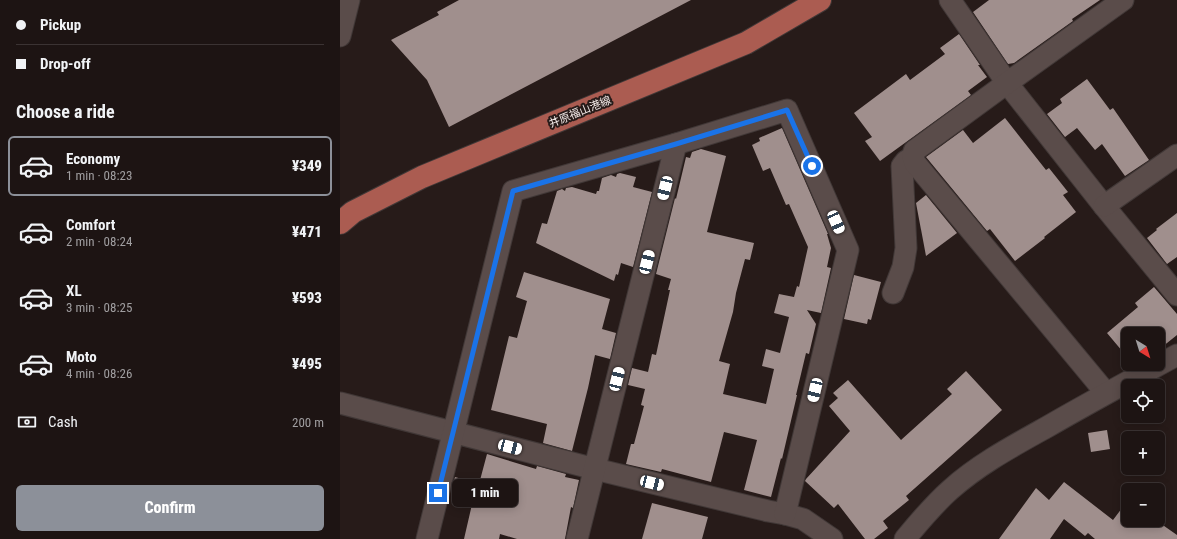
<!DOCTYPE html>
<html lang="en">
<head>
<meta charset="utf-8">
<style>
  body { margin:0; font-family:"Roboto Condensed","Noto Sans JP",sans-serif; background:#2a2121; color:#f1f3f6; height:100vh; display:flex; flex-direction:column; font-size:15px; white-space:nowrap }
  * { box-sizing:border-box; margin:0 }
  p { font-size:13px; color:#a09ea0 }
  .icon { flex:none; width:22px; height:22px; fill:none; stroke:currentColor; stroke-width:2; stroke-linecap:round; stroke-linejoin:round }
  .map { position:relative; flex:1; overflow:hidden }
  .side { display:flex; flex-direction:column; background:#1d1413; width:340px }
  .side>* { flex:none }
  .guide { display:grid; align-content:center; height:88px; padding:0 16px; background:#1d1413 }
  .needle { width:26px; rotate:142deg }
  .tools { position:absolute; left:781px; top:327px; display:grid; gap:8px }
  .tools a { display:grid; place-items:center; width:44px; height:44px; border-radius:6px; background:#1d1413; box-shadow:0 2px 10px #0003,0 0 0 1px #3b3333; font-size:20px }
  .end { position:absolute; width:18px; height:18px; margin:-9px; border:5px solid #1a73e8; background:#fff; box-shadow:0 0 0 2px #fff }
  .from { border-radius:50% }
  .bubble { position:absolute; height:28px; border-radius:6px; background:#1d1413; box-shadow:0 2px 10px #0003,0 0 0 1px #3b3333; font-size:13px; font-weight:800; line-height:28px; text-align:center }
  .car { position:absolute; width:12px; height:24px; margin:-12px -6px; border-radius:5px; box-shadow:0 0 3px 1px #0007; background:linear-gradient(#fff 24%,#345 0 40%,#fff 0 76%,#345 0 86%,#fff 0) }
  .guide b { display:flex; align-items:center; gap:14px; height:38px; font-size:15px }
  .guide b+b { border-top:1px solid #3b3333 }
  .guide i { width:10px; height:10px; background:#f1f3f6 }
  ul { padding:0; list-style:none }
  li { display:flex; align-items:center; gap:12px; height:60px; margin:0 8px 6px; padding:0 8px; border:2px solid transparent; border-radius:6px }
  li div { flex:1 }
  li b { display:block; font-size:15px }
  li em { font-style:normal; font-weight:800 }
  li.active { border-color:#8c9099 }
  li>.icon { width:36px; height:36px; stroke-width:1.5 }
  h2 { padding:0 16px; font-size:18px; line-height:48px }
  .pay { display:flex; align-items:center; gap:10px; height:44px; padding:0 16px; font-size:15px }
  .pay p { margin-inline-start:auto }
  .action { display:flex; gap:8px; margin-top:auto; padding:8px 16px }
  .action a { flex:1; height:46px; border-radius:6px; background:#8c9099; color:#fff; font-size:16px; font-weight:800; line-height:46px; text-align:center }
  main { display:flex; flex:1; min-height:0 }
  .map>svg:first-child { display:block }
  .building { fill:#a08f8d }
  .lines { fill:none; stroke-linecap:round; stroke-linejoin:round }
  .minor-casing { stroke:#413837; stroke-width:23 }
  .primary-casing { stroke:#413837; stroke-width:24 }
  .minor { stroke:#5a4c4a; stroke-width:21 }
  .primary { stroke:#ab5c51; stroke-width:22 }
  .route { stroke:#1a73e8; stroke-width:5 }
  .labels { text-anchor:middle; dominant-baseline:central; stroke-width:4; stroke-linejoin:round; paint-order:stroke }
  .street-label { font-size:11px; fill:#f2e9e7; stroke:#271b19 }
</style>
</head>
<body>
<main>
<section class="side">
<div class="guide">
<b><i class="from"></i>Pickup</b>
<b><i></i>Drop-off</b>
</div>
<h2>Choose a ride</h2>
<ul>
<li class="active"><svg class="icon" aria-label="car" viewBox="0 0 24 24"><path d="M5 17H2v-5l4-1 3-4h7l3 4 3 1v5h-3M9 17h6M6 11h13"/><circle cx="7" cy="17" r="2"/><circle cx="17" cy="17" r="2"/></svg><div><b>Economy</b><p>1 min · 08:23</p></div><em>¥349</em></li>
<li><svg class="icon" aria-label="car" viewBox="0 0 24 24"><path d="M5 17H2v-5l4-1 3-4h7l3 4 3 1v5h-3M9 17h6M6 11h13"/><circle cx="7" cy="17" r="2"/><circle cx="17" cy="17" r="2"/></svg><div><b>Comfort</b><p>2 min · 08:24</p></div><em>¥471</em></li>
<li><svg class="icon" aria-label="car" viewBox="0 0 24 24"><path d="M5 17H2v-5l4-1 3-4h7l3 4 3 1v5h-3M9 17h6M6 11h13"/><circle cx="7" cy="17" r="2"/><circle cx="17" cy="17" r="2"/></svg><div><b>XL</b><p>3 min · 08:25</p></div><em>¥593</em></li>
<li><svg class="icon" aria-label="car" viewBox="0 0 24 24"><path d="M5 17H2v-5l4-1 3-4h7l3 4 3 1v5h-3M9 17h6M6 11h13"/><circle cx="7" cy="17" r="2"/><circle cx="17" cy="17" r="2"/></svg><div><b>Moto</b><p>4 min · 08:26</p></div><em>¥495</em></li>
</ul>
<div class="pay"><svg class="icon" aria-label="cash" viewBox="0 0 24 24"><path d="M3 7h18v10H3z"/><circle cx="12" cy="12" r="2"/></svg>Cash<p>200 m</p></div>
<div class="action"><a>Confirm</a></div>
</section>
<div class="map">
<svg width="837" height="539" viewBox="0 0 837 539">
  <rect width="100%" height="100%" fill="#271b19"/>
  <g class="building">
    <path d="M119 0H351L109 127 87 80 51 40 99 15 97 12Z"/>
    <path d="M649 0H760L732 19 733 21 674 63 668 64 633 12Z"/>
    <path d="M619 34 640 65H638L647 77 628 91 631 95 540 161 525 141 532 137 514 113 566 74 570 80 605 54 600 48Z"/>
    <path d="M747 79 770 110 773 108 809 160 785 176 762 144 755 150 737 128 725 137 707 114 722 103 720 99Z"/>
    <path d="M665 118 706 170 709 168 728 192 723 195 736 212 704 237 705 238 675 261 650 229 647 231 586 157 623 130 633 143Z"/>
    <path d="M442 128 488 234H487L491 248 487 267 491 268 481 313 467 310 476 324 469 354 466 353 456 395H457L442 459 441 458 431 497 404 490 417 440 384 432 371 482 322 469 321 472 286 464 291 444H294L304 406 301 405 305 389 288 385 292 368 308 372 312 354 316 355 330 290H328L331 279 316 274 335 198 336 199 346 157 350 158 352 152 361 149 386 156 367 232 414 243 410 260 405 259 396 293 393 312 379 361 390 364 383 394 426 404 434 369 422 366 426 349 440 353 449 317 434 313 439 294 454 297 457 286 459 287 468 247 449 204 446 205 430 168 423 171 412 145 420 141 419 138Z"/>
    <path d="M280 173 296 177 293 187 312 192 293 267 281 263 278 275 276 274 274 281 196 243 202 223 207 224 217 191 222 189 225 191 226 188 232 187 256 194 257 191H259L262 178 271 175 276 177 277 174Z"/>
    <path d="M586 195 617 233 586 256 576 203Z"/>
    <path d="M837 213V257L827 264 807 238 817 230 816 229Z"/>
    <path d="M184 272 270 299 262 329 276 333 270 359 255 355 248 388 232 451 203 443 207 424 151 410 169 336 177 338 187 301 176 297Z"/>
    <path d="M514 275 541 282 531 320 528 319 527 324 504 319Z"/>
    <path d="M814 287 837 314V335L822 347 819 343 818 344V334H788V358L767 333 798 307 795 303Z"/>
    <path d="M626 371 662 410 636 434 566 496 569 500 543 521 548 528 534 539H525L498 504 494 508 465 481 466 479 510 431 489 406 498 398 493 393 508 380 561 440 612 394 607 389Z"/>
    <path d="M767 430 770 449 751 452 748 433Z"/>
    <path d="M147 454 196 469 197 466 226 474 225 477 239 480 233 508 231 507 225 539H177L160 534 159 539H124L133 500 111 494 114 481 115 477 139 484Z"/>
    <path d="M724 482 773 520 788 500V520H818V515L821 517 817 521 837 535V539H755L748 533 745 536 724 519 710 539H659L696 488 709 500Z"/>
    <path d="M312 503 368 517 362 539H302Z"/>
  </g>
  <g class="lines">
    <g class="minor-casing">
      <g id="minor">
        <path d="M610 0 667 83 764 206 837 295"/>
        <path d="M0 36 9 0"/>
        <path d="M764 206 837 155"/>
        <path d="M553 293 563 267 566 248 562 166 566 161 573 157"/>
        <path d="M766 393 575 163 573 157 574 151 667 83 783 0"/>
        <path d="M0 403 255 469 428 511 445 514 463 519 492 539"/>
        <path d="M87 539 173 191 336 144 447 110 508 250 445 514"/>
        <path d="M237 539 336 144"/>
        <path d="M565 539C579 522 593 505 610 490 639 464 673 446 707 427 750 402 793 379 837 355"/>
      </g>
    </g>
    <g class="primary-casing">
      <path id="primary" d="M0 223 13 212 82 177 406 43 480 0"/>
    </g>
    <use href="#minor" class="minor"/>
    <use href="#primary" class="primary"/>
  </g>
  <g class="lines">
    <path class="route" d="M98 493 173 191 336 144 447 110 472 166"/>
  </g>
  <g class="labels">
    <g class="street-label">
      <text transform="translate(240 112) rotate(-22)">井原福山港線</text>
    </g>
  </g>
</svg>
<div class="tools">
<a><svg class="needle" viewBox="-14 -14 28 28"><path d="M0-13l5 13h-10z" fill="#e53935"/><path d="M0 13l5-13h-10z" fill="#a09ea0"/></svg></a>
<a><svg class="icon" aria-label="locate" viewBox="0 0 24 24"><circle cx="12" cy="12" r="6"/><path d="M12 2v4M12 18v4M2 12h4M18 12h4"/></svg></a>
<a>+</a>
<a>−</a>
</div>
<i class="end from" style="left:472px;top:166px"></i>
<i class="end" style="left:98px;top:493px"></i>
<div class="bubble" style="left:112px;top:479px;width:66px">1 min</div>
<i class="car" style="left:325px;top:188px;rotate:194deg"></i>
<i class="car" style="left:496px;top:222px;rotate:156deg"></i>
<i class="car" style="left:307px;top:262px;rotate:14deg"></i>
<i class="car" style="left:277px;top:379px;rotate:14deg"></i>
<i class="car" style="left:475px;top:390px;rotate:193deg"></i>
<i class="car" style="left:170px;top:447px;rotate:105deg"></i>
<i class="car" style="left:312px;top:483px;rotate:104deg"></i>
</div>
</main>
</body>
</html>
